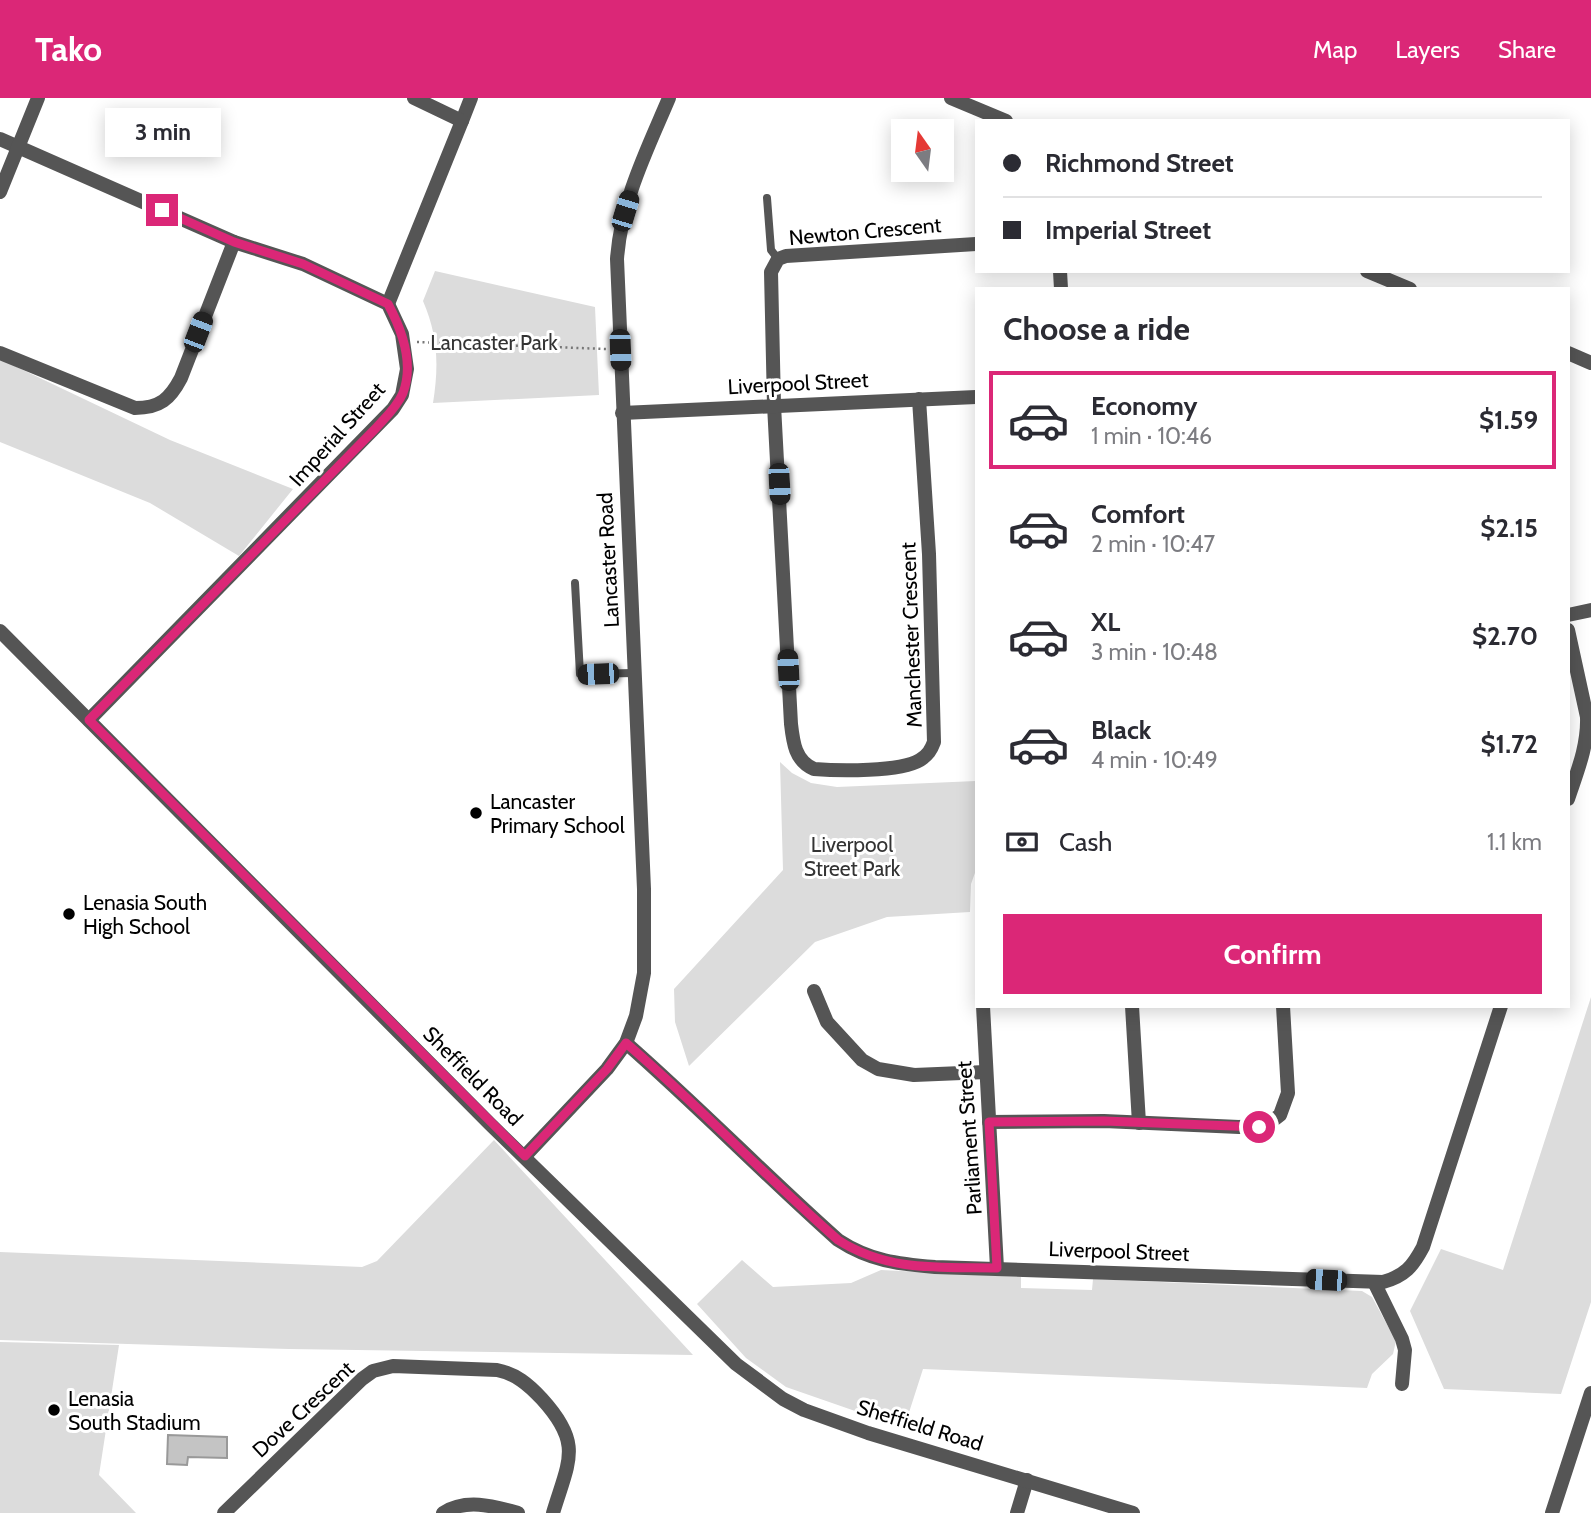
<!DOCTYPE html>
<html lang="en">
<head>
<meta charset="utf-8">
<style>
  body { margin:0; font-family:Cabin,sans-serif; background:#f2f2f3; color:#2b2b33; height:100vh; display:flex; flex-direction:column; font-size:26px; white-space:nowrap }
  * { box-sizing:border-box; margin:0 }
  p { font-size:23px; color:#7c7c81 }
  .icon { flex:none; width:38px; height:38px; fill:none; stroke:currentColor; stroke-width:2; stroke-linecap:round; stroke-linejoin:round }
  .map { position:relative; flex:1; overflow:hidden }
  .side { position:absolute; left:975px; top:189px; width:595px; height:721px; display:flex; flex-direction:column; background:#fff; border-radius:0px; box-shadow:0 4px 18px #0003 }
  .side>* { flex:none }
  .top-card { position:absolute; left:975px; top:21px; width:595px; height:154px; border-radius:0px; box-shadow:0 4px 18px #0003; display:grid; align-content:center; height:154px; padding:0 28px; background:#fff }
  .needle { width:46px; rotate:346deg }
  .buttons { position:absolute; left:891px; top:21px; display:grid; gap:14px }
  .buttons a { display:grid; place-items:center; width:63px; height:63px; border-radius:0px; background:#fff; box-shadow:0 4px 18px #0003; font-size:35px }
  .end { position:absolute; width:32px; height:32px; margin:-16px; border:9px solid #db2777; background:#fff; box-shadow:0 0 0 4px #fff }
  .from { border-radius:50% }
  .bubble { position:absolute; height:49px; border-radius:0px; background:#fff; box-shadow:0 4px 18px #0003; font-size:23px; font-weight:800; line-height:49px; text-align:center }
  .car { position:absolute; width:21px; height:42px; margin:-21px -10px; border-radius:9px; box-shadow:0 0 5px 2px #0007; background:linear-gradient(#222 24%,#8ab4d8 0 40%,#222 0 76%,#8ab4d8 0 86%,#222 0) }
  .top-card b { display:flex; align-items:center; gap:24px; height:66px; font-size:26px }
  .top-card b+b { border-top:2px solid #e1e1e2 }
  .top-card i { width:18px; height:18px; background:#2b2b33 }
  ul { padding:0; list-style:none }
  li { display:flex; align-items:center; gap:21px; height:98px; margin:0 14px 10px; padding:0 14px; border:4px solid transparent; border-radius:0px }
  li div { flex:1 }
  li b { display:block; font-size:26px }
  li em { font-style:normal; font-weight:800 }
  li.selected { border-color:#db2777 }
  li>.icon { width:63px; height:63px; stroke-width:1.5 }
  h2 { padding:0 28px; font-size:32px; line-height:84px }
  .pay { display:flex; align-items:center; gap:18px; height:77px; padding:0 28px; font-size:26px }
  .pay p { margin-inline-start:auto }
  .action { display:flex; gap:14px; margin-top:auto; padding:14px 28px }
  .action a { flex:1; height:80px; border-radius:0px; background:#db2777; color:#fff; font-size:28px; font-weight:800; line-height:80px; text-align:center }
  header { display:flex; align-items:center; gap:42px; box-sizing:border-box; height:98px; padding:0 35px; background:#db2777; color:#fff }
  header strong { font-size:33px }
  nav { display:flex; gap:38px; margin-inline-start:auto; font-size:24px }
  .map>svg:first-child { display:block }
  .green { fill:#dcdcdc }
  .building { fill:#c4c4c4; stroke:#999; stroke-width:2 }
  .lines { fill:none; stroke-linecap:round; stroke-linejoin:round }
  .path { stroke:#777; stroke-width:2.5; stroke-dasharray:2 3.5; stroke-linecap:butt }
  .service { stroke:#555; stroke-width:8 }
  .minor { stroke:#555; stroke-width:14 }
  .tertiary { stroke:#555; stroke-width:14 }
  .route { stroke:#db2777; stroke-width:9 }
  .poi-dot { fill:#000; stroke:#fff; stroke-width:2.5 }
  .labels { text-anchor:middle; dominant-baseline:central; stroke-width:6; stroke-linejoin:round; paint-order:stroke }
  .street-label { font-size:21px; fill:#000; stroke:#fff }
  .park-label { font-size:21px; fill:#333; stroke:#fff }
  .poi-label { font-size:21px; fill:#000; stroke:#fff; text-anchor:start }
</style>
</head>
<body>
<header>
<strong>Tako</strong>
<nav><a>Map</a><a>Layers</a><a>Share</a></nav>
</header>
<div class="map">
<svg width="1591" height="1415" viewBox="0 0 1591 1415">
  <rect width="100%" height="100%" fill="#fff"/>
  <g class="green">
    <path d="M435 173 595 209 599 297 433 305C439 267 438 238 423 203Z"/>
    <path d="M0 261 170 342 293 391 239 458 150 405 0 344Z"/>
    <path d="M780 664 792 675 811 685 837 689 976 683V772L971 786 970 814 887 819 815 844 689 968 675 924 674 891 783 772Z"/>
    <path d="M1591 899V1204L1561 1296 1444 1291 1410 1213 1441 1151 1503 1172Z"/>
    <path d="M494 1042 693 1257 289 1251 0 1242V1154L362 1169 377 1163Z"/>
    <path d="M742 1162 773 1189 851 1185 881 1172 1021 1179V1190L1092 1192 1093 1181 1362 1193 1372 1199 1396 1243 1393 1256 1372 1276 1367 1290 923 1271 904 1330 786 1289 746 1260 697 1206Z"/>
    <path d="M0 1244 119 1247 99 1377 136 1415H0Z"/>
  </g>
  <path class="building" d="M168 1337 227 1339V1360L188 1359 187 1367 167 1366Z"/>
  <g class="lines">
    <path class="path" d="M417 244 606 251"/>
    <g class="service">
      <path d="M767 100 771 152 778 161"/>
      <path d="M575 485 580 576 635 575"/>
    </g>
    <g class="minor">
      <path d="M462 23 471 0"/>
      <path d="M0 41 234 144 303 166 388 206 402 236 407 271 402 297 393 311 89 622"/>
      <path d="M0 94 38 0"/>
      <path d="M1060 173 1061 191"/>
      <path d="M388 206 462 23 414 0"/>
      <path d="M0 255 135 310C160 310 170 301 181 280L234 144"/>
      <path d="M919 301 929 456 934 644C931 652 928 657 920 662 900 674 839 673 814 671 795 663 793 644 791 626L774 307 771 174 778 161 786 158 976 146"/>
      <path d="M622 315 976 299"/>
      <path d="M1568 517 1591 512"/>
      <path d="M1568 532 1587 619C1588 648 1577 674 1568 701"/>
      <path d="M814 893 827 924 862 962 878 971 914 977 986 974"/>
      <path d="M983 908 997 1170"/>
      <path d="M1132 908 1139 1025"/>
      <path d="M626 945C699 1009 766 1078 838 1142 870 1163 898 1166 935 1169L1383 1184C1405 1178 1413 1168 1423 1149L1501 908"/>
      <path d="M989 1024 1104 1023 1239 1029 1267 1027 1280 1017 1288 995 1283 908"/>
      <path d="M525 1058 607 971 626 945 636 918 644 875V791L617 161C621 103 647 52 669 0"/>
      <path d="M1374 1184 1402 1241 1405 1252 1402 1286"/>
      <path d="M224 1415 362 1281 373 1273 393 1268 497 1272C516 1276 528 1286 542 1301 583 1346 569 1362 553 1415"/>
      <path d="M443 1415C466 1400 493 1408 518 1415"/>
      <path d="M1017 1415 1027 1382"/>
    </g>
    <g class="tertiary">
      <path d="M951 0 1006 23"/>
      <path d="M1367 173 1410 191"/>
      <path d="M1568 255 1591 265"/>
      <path d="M0 533 490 1026 736 1266 783 1301 804 1312 868 1335 1133 1415"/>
      <path d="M1552 1415 1591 1295"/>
    </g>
  </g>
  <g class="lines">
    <path class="route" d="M162 112 234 144 303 166 388 206C402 232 414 266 403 295 397 309 385 320 376 330L89 622 525 1058 607 971 626 945C699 1008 765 1078 838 1142 888 1174 940 1169 997 1170L989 1024 1104 1023 1259 1029"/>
  </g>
  <g class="poi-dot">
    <circle cx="476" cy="715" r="7"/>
    <circle cx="69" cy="816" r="7"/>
    <circle cx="54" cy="1312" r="7"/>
  </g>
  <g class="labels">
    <g class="street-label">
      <text transform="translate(865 133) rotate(-5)">Newton Crescent</text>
      <text transform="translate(798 285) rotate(-3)">Liverpool Street</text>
      <text transform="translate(337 336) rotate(-48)">Imperial Street</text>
      <text transform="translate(608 462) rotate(-93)">Lancaster Road</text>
      <text transform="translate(911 537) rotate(-92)">Manchester Crescent</text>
      <text transform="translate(473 978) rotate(45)">Sheffield Road</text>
      <text transform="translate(969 1040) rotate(-94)">Parliament Street</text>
      <text transform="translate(1119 1153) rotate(2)">Liverpool Street</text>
      <text transform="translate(303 1311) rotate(-43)">Dove Crescent</text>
      <text transform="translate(920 1327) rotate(17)">Sheffield Road</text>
    </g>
    <g class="park-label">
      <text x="494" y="244">Lancaster Park</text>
      <text x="852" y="746">Liverpool<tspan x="852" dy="24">Street Park</tspan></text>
    </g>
    <g class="poi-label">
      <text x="490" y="703">Lancaster<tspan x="490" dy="24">Primary School</tspan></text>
      <text x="83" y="804">Lenasia South<tspan x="83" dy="24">High School</tspan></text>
      <text x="68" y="1300">Lenasia<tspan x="68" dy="24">South Stadium</tspan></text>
    </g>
  </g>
</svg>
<div class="buttons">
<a><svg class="needle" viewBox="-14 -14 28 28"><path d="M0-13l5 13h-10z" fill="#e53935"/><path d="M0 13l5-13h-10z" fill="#7c7c81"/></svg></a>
</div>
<i class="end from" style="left:1259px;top:1029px"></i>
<i class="end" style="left:162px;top:112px"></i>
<div class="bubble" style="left:105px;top:10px;width:116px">3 min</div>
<i class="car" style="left:625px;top:113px;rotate:17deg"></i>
<i class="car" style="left:198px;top:234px;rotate:21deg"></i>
<i class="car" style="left:620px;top:252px;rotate:178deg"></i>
<i class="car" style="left:779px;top:386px;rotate:177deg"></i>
<i class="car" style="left:788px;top:572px;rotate:357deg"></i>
<i class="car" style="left:598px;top:576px;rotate:268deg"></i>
<i class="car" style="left:1326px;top:1182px;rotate:273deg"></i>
<div class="top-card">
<b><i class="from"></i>Richmond Street</b>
<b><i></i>Imperial Street</b>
</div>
<section class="side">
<h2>Choose a ride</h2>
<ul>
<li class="selected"><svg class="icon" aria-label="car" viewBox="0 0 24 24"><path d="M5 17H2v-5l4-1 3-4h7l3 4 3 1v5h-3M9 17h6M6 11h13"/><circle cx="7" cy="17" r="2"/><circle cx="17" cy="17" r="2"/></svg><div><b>Economy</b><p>1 min · 10:46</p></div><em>$1.59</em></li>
<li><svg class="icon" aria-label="car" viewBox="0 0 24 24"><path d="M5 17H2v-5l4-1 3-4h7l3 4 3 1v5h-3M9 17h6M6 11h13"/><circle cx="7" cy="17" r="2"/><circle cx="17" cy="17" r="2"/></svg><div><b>Comfort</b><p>2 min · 10:47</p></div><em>$2.15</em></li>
<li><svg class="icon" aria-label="car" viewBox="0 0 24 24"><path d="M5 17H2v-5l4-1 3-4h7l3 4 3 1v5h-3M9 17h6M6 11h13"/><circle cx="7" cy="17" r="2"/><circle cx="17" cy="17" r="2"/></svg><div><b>XL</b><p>3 min · 10:48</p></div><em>$2.70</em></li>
<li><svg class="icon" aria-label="car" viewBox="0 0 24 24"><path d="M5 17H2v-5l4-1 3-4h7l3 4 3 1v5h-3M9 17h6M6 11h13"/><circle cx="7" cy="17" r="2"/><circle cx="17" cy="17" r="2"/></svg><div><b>Black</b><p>4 min · 10:49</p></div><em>$1.72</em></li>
</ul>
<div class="pay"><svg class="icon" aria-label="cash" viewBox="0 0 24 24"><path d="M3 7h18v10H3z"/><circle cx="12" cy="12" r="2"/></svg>Cash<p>1.1 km</p></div>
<div class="action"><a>Confirm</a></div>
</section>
</div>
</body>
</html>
